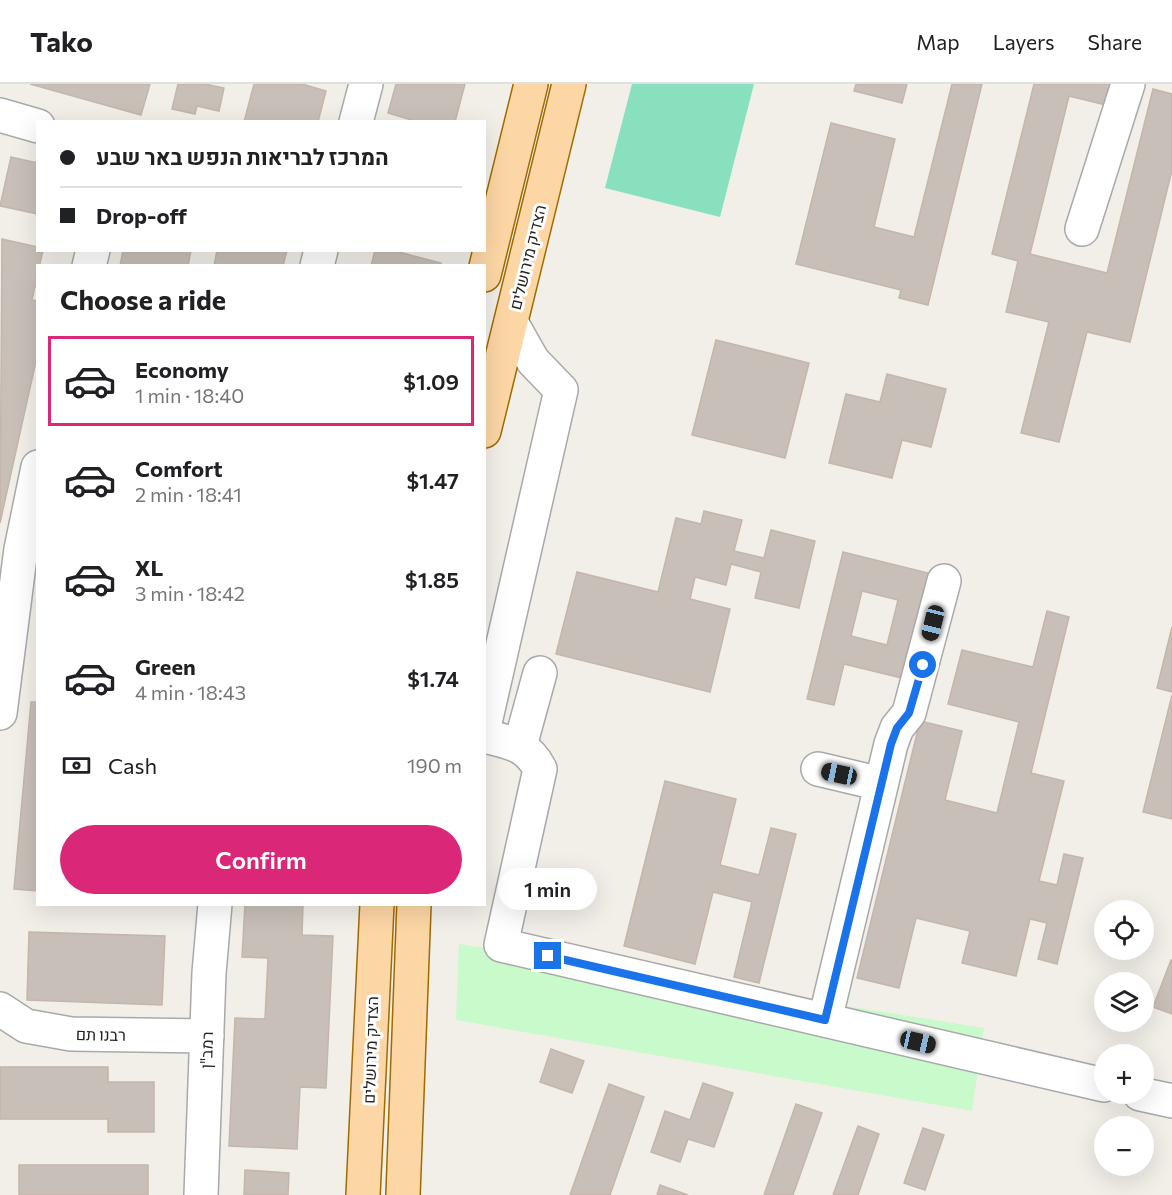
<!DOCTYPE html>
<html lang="en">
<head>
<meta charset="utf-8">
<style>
  body { margin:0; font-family:Commissioner,Heebo,sans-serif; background:#f2f2f2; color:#202124; height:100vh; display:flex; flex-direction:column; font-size:22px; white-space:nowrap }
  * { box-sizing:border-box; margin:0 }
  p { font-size:20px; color:#757577 }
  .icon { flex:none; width:33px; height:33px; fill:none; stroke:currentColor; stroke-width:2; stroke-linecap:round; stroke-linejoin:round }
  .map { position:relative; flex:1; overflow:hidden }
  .side { position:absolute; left:36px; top:180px; width:450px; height:642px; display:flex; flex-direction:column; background:#fff; border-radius:0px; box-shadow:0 6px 24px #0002 }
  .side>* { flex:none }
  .hud { position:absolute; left:36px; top:36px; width:450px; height:132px; border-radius:0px; box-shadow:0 6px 24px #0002; display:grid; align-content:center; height:132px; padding:0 24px; background:#fff }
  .tools { position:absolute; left:1094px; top:816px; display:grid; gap:12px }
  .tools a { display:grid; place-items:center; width:60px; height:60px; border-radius:50%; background:#fff; box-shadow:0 6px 24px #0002; font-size:30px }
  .end { position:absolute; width:27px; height:27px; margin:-14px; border:8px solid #1a73e8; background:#fff; box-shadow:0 0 0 3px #fff }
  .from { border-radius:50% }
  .bubble { position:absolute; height:42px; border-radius:21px; background:#fff; box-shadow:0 6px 24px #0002; font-size:20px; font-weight:600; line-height:42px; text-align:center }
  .car { position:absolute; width:18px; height:36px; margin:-18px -9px; border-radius:8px; box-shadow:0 0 4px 2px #0007; background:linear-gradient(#222 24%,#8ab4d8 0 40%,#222 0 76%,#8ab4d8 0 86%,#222 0) }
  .hud b { display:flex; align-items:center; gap:21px; height:57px; font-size:22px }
  .hud b+b { border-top:2px solid #e0e0e0 }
  .hud i { width:15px; height:15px; background:#202124 }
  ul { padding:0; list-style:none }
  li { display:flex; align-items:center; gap:18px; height:90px; margin:0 12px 9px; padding:0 12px; border:3px solid transparent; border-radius:0px }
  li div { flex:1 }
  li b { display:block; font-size:22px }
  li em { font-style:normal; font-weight:600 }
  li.selected { border-color:#db2777 }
  li>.icon { width:54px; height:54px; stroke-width:1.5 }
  h2 { padding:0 24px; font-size:27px; line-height:72px }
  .pay { display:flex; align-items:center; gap:15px; height:66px; padding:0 24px; font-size:22px }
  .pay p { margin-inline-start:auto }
  .primary-button { display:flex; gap:12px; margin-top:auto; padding:12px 24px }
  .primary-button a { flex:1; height:69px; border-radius:36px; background:#db2777; color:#fff; font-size:24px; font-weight:600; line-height:69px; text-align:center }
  header { display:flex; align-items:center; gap:36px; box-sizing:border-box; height:84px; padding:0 30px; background:#fff; border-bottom:2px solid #e0e0e0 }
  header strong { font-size:28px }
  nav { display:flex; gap:33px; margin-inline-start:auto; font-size:21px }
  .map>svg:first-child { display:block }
  .park { fill:#c8facc }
  .pitch { fill:#88e0be }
  .building { fill:#c7bfb8; stroke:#c4b6ab; stroke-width:1.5; fill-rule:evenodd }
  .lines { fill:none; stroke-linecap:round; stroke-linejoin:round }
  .minor-casing { stroke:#a9a9a9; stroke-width:36 }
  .major-casing { stroke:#a06b00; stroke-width:36 }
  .minor { stroke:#fff; stroke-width:33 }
  .major { stroke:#fcd6a4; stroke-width:33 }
  .route { stroke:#1a73e8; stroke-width:8 }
  .labels { text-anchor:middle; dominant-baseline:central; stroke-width:6; stroke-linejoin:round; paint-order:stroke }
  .street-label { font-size:16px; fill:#222; stroke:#fff }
</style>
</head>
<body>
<header>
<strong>Tako</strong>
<nav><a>Map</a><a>Layers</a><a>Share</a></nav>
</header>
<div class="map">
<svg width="1172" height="1111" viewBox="0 0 1172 1111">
  <rect width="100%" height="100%" fill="#f2efe9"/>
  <path class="park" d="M459 860 984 944 972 1027 456 936Z"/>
  <path class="pitch" d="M632 0H754L720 133 605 104Z"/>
  <g class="building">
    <path d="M30 0H150L141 31Z"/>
    <path d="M178 0H205L224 4 219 27 197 22 195 30 172 25Z"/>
    <path d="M254 0H302L326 7 318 38H244Z"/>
    <path d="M396 0H465L455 38H418L388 29Z"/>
    <path d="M856 0H907L902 19 854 7Z"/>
    <path d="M952 0H982L928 221 899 214 901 206 796 180 831 39 895 55 874 143 914 153Z"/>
    <path d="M1034 0H1115L1110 22 1069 12 1030 170 1107 189 1153 5 1172 10V86L1130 258 1087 248 1059 358 1021 349 1049 238 1006 228 1018 177 992 170Z"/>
    <path d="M11 73 38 79V130L0 122Z"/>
    <path d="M2 155 38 163V166H43L32 216 38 217V268L0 439Z"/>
    <path d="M123 166H191L188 182H120Z"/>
    <path d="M217 166H287L283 182H214Z"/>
    <path d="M375 166H391L441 179V182H371Z"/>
    <path d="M716 256 809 279 785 374 692 351Z"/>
    <path d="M887 290 946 305 931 363 902 356 892 394 829 379 846 310 880 318Z"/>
    <path d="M704 427 742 436 734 467 764 474 771 446 815 457 799 524 755 514 761 488 731 480 726 501 695 493 690 515 730 525 710 608 556 570 577 488 658 508 676 434 701 440Z"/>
    <path d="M843 468 936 491 910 596 844 580 834 621 807 615ZM862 507 898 516 887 561 851 552Z"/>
    <path d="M1047 527 1069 533 1031 689 1064 697 1039 797 1057 801 1064 770 1083 774 1057 880 1038 875 1047 839 1030 835 1016 892 962 879 970 847 916 834 899 904 857 894 920 637 962 647 945 716 997 729 1019 638 948 620 962 566 1033 583Z"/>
    <path d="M1172 543V608L1157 604Z"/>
    <path d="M1172 611V735L1143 728Z"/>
    <path d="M31 618H38V807L14 805Z"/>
    <path d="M665 697 736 715 720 781 759 791 771 744 796 750 759 899 734 893 752 818 713 808 695 880 624 862Z"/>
    <path d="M245 820H303L302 851 333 852 326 1004 300 1003 297 1065 229 1062 235 934 265 935 268 874 242 873Z"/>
    <path d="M29 848 165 852 162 921 27 916Z"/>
    <path d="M1171 876H1172V930L1153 923Z"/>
    <path d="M551 965 584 977 572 1009 540 998Z"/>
    <path d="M0 983H108V998H154V1048H108V1035H0Z"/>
    <path d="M703 999 733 1009 714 1063 688 1055 680 1078 651 1068 665 1027 690 1036Z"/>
    <path d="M609 1000 644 1013 610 1111H570Z"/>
    <path d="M796 1020 822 1029 793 1111H764Z"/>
    <path d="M858 1042 879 1050 858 1111H833Z"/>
    <path d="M923 1044 944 1051 925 1106 904 1099Z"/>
    <rect x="19" y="1081" width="129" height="30"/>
    <path d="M245 1086 289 1089 288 1111H244Z"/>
    <path d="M660 1101 688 1111H657Z"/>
  </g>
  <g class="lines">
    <g class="minor-casing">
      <g id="minor">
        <path d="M0 31 38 42"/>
        <path d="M356 38 366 0"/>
        <path d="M1082 145 1128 0"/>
        <path d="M89 182 93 166"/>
        <path d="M317 182 321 166"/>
        <path d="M0 629 21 465 38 383"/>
        <path d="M484 643 561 306 533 277 511 238"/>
        <path d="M484 652C510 658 528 661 540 685L501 861 1104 1001"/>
        <path d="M520 662 540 589"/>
        <path d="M818 685 881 700"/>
        <path d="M0 925 26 942 71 950 207 952"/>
        <path d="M825 936 891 660 897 644 909 629 944 497"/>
        <path d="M1140 1010 1172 1017"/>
        <path d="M201 1111 209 889 215 820"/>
      </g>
    </g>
    <g class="major-casing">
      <g id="major">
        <path d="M484 191 531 0"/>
        <path d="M484 347 569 0"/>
        <path d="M363 1111 377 820"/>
        <path d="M403 1111 414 820"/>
      </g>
    </g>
    <use href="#minor" class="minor"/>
    <use href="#major" class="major"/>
  </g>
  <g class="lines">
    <path class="route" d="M548 872 825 936 891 660 897 644 909 629 923 581"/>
  </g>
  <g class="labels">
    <g class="street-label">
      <text transform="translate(527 173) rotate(-76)">הצדיק מירושלים</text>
      <text transform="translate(101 950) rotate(1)">רבנו תם</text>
      <text transform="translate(206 966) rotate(-88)">רמב"ן</text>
      <text transform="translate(370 966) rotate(-88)">הצדיק מירושלים</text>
    </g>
  </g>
</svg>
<div class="tools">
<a><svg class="icon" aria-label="locate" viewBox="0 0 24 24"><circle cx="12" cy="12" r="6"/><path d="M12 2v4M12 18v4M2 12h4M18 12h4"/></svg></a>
<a><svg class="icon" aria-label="layers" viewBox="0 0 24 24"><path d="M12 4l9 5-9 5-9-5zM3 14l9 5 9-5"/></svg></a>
<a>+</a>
<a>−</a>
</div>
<i class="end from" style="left:923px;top:581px"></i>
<i class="end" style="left:548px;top:872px"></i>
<div class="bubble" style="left:498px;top:784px;width:99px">1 min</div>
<i class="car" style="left:933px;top:539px;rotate:194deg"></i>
<i class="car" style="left:839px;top:690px;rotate:282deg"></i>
<i class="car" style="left:918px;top:958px;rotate:103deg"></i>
<div class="hud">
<b><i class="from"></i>המרכז לבריאות הנפש באר שבע</b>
<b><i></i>Drop-off</b>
</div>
<section class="side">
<h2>Choose a ride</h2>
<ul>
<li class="selected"><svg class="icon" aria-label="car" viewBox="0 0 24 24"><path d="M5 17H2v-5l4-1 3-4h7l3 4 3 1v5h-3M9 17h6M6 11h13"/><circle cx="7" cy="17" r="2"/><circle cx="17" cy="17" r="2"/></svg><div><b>Economy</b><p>1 min · 18:40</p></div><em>$1.09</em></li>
<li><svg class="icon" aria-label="car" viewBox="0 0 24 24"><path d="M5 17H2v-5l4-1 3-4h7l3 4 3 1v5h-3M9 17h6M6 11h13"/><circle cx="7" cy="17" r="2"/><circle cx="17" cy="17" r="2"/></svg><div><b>Comfort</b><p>2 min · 18:41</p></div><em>$1.47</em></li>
<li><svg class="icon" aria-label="car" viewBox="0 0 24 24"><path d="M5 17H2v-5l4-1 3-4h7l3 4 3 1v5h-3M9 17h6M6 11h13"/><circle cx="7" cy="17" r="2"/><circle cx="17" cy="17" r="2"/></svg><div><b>XL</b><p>3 min · 18:42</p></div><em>$1.85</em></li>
<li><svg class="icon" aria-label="car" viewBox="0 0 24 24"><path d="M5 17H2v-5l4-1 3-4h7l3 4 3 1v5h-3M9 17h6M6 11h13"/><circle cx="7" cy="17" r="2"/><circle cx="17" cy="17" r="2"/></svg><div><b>Green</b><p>4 min · 18:43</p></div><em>$1.74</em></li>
</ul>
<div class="pay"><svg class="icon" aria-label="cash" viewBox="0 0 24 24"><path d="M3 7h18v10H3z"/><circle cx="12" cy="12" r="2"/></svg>Cash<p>190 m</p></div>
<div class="primary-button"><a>Confirm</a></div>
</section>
</div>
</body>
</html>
